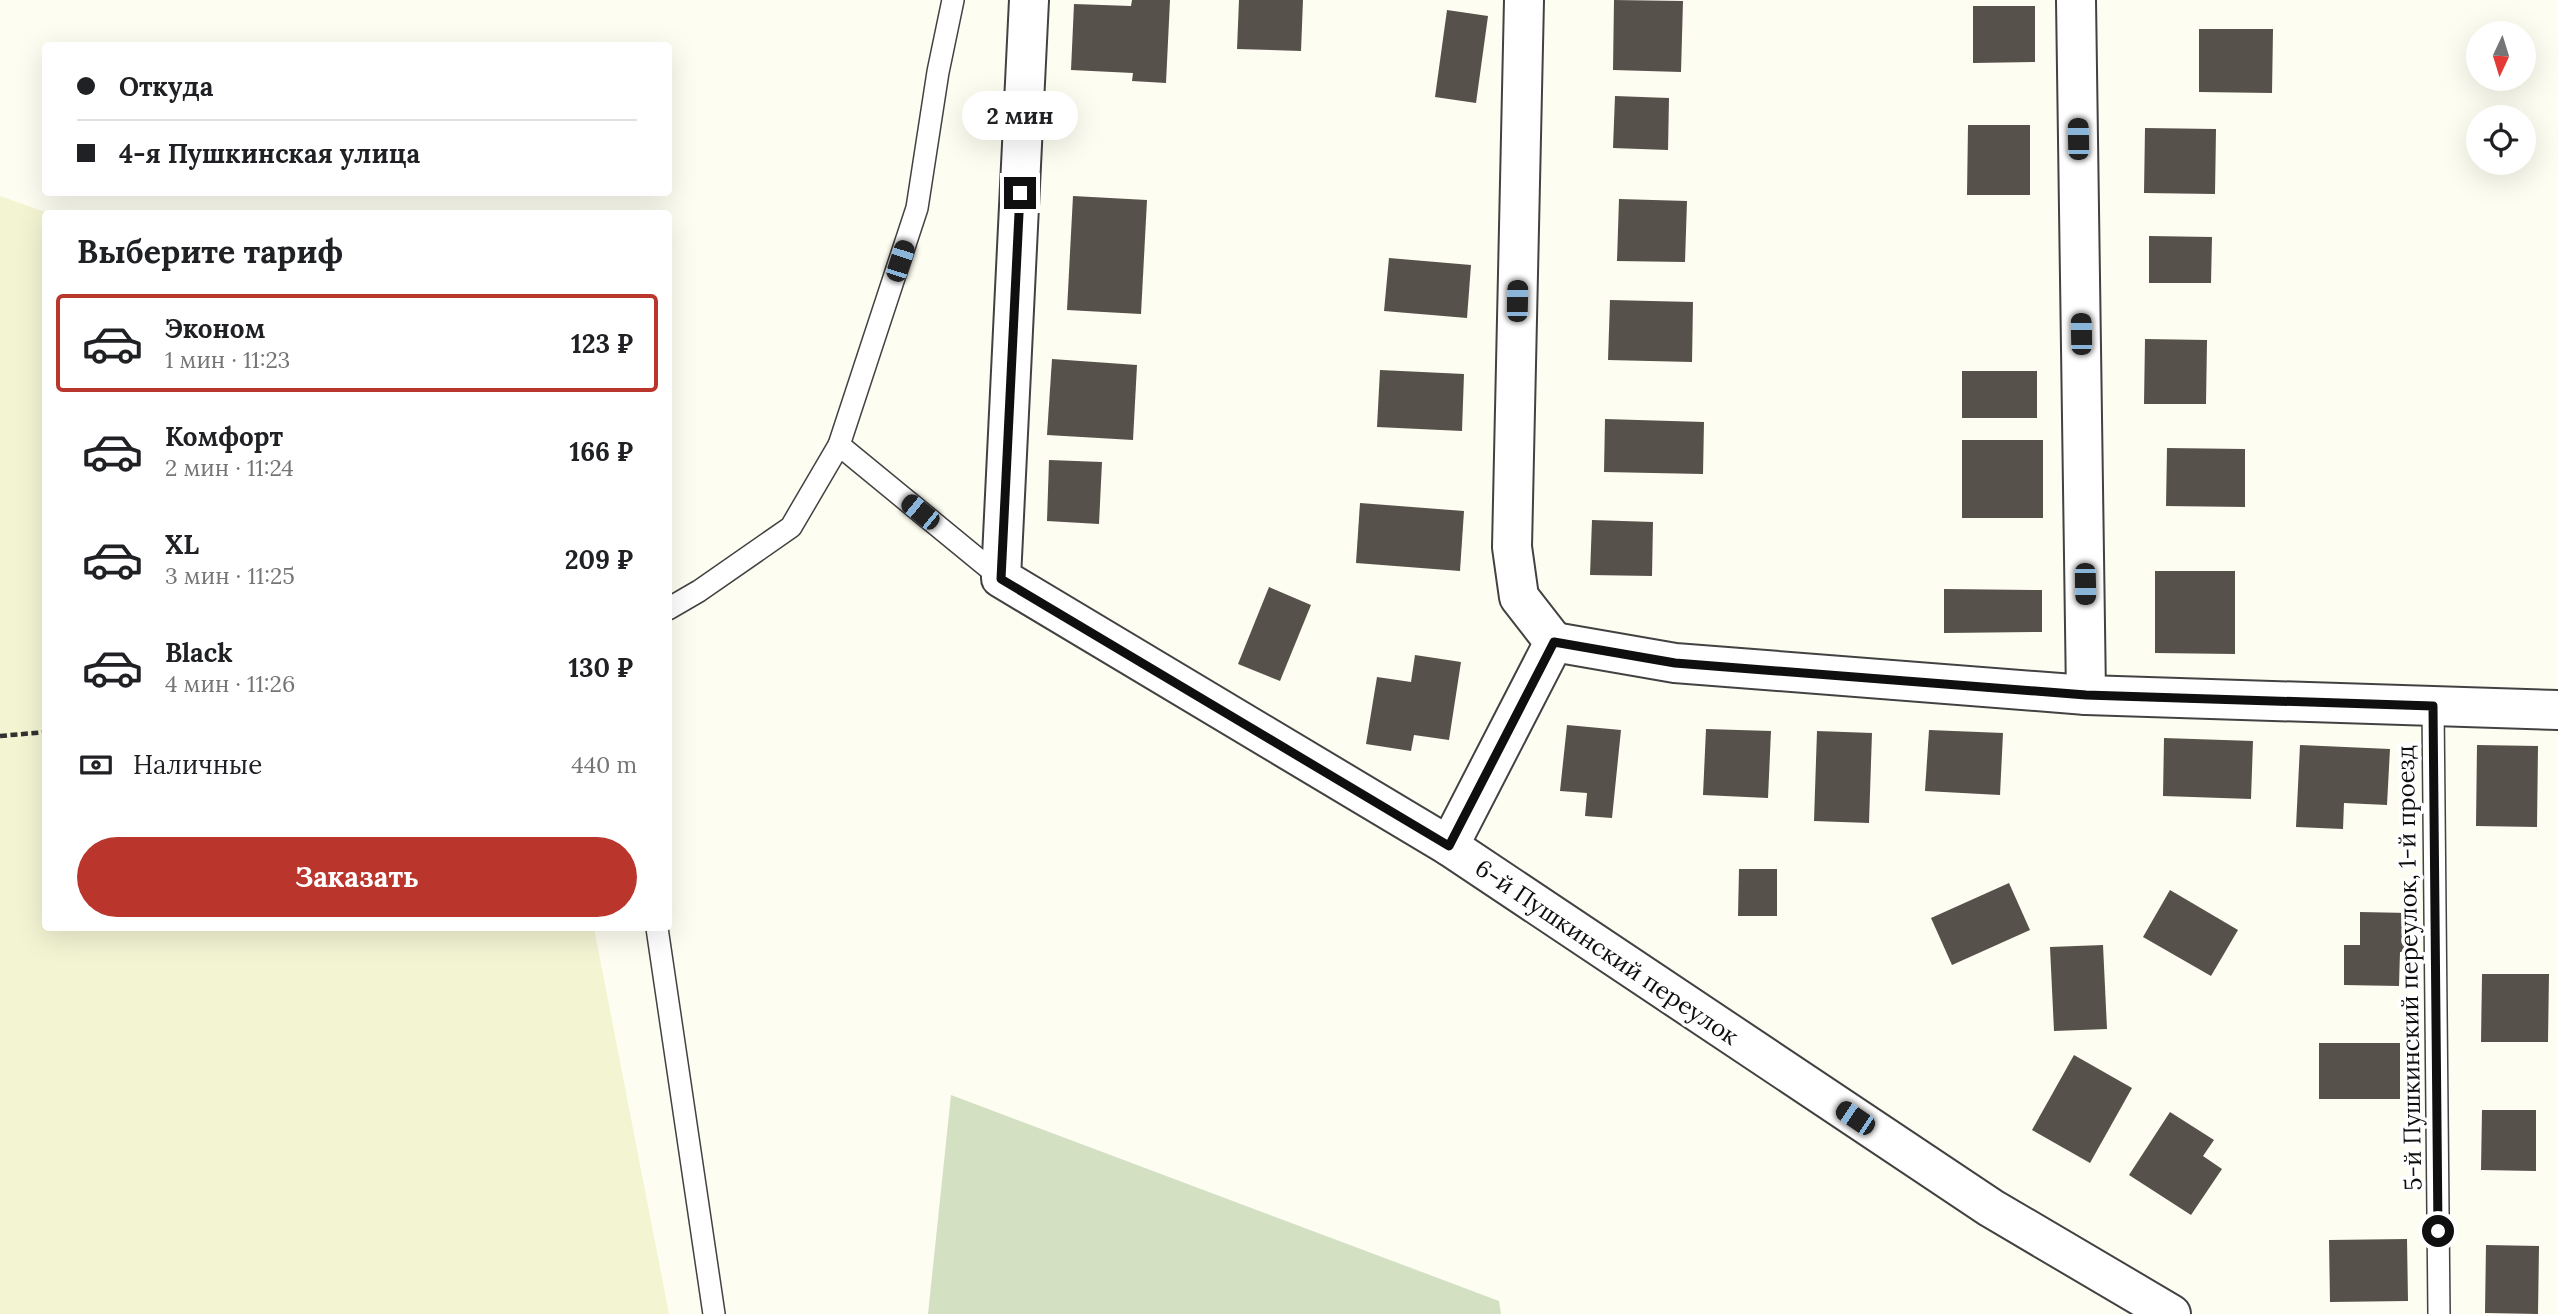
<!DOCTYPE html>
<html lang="ru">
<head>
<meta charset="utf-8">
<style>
  body { margin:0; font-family:Lora,serif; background:#f2f2f2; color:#202124; height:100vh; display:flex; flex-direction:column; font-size:26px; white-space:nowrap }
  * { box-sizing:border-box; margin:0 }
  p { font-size:23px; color:#757577 }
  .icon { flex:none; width:38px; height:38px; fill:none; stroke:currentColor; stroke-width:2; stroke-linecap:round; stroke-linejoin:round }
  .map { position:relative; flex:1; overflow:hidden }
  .sheet { position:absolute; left:42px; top:210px; width:630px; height:721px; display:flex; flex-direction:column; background:#fff; border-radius:7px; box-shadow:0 7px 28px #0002 }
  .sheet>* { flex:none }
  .top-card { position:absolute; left:42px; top:42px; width:630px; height:154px; border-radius:7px; box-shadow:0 7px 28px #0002; display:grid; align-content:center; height:154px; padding:0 35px; background:#fff }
  .needle { width:46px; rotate:184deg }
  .buttons { position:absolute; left:2466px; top:21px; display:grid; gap:14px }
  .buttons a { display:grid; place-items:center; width:70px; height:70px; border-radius:50%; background:#fff; box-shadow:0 7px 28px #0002; font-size:35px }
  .end { position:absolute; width:32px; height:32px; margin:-16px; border:9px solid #0f0f0f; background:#fff; box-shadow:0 0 0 4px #fff }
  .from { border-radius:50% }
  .bubble { position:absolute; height:49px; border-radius:24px; background:#fff; box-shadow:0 7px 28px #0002; font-size:23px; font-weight:800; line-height:49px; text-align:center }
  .car { position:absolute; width:21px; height:42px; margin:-21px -10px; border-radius:9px; box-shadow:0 0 5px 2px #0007; background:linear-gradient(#222 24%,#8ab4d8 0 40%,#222 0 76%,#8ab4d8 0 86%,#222 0) }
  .top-card b { display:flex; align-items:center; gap:24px; height:66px; font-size:26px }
  .top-card b+b { border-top:2px solid #e0e0e0 }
  .top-card i { width:18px; height:18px; background:#202124 }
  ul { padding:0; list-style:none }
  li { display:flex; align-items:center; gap:21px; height:98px; margin:0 14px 10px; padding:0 21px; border:4px solid transparent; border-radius:7px }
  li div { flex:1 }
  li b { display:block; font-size:26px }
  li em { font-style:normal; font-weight:800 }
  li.active { border-color:#ba352c }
  li>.icon { width:63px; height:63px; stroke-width:1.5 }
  h2 { padding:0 35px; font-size:32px; line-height:84px }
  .pay { display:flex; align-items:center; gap:18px; height:77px; padding:0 35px; font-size:26px }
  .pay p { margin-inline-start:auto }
  .button { display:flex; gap:14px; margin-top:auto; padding:14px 35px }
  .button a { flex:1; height:80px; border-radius:42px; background:#ba352c; color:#fff; font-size:28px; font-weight:800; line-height:80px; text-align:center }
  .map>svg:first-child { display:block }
  .farmland { fill:#f3f4d2 }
  .cemetery { fill:#d3e0c2 }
  .building { fill:#57514b }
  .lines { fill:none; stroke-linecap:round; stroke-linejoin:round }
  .service-casing { stroke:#424242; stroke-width:24 }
  .minor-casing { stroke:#424242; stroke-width:42 }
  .path { stroke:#313131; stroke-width:4.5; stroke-dasharray:7 3.5; stroke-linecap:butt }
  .service { stroke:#fff; stroke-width:21 }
  .minor { stroke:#fff; stroke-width:38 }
  .route { stroke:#0f0f0f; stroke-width:9 }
  .labels { text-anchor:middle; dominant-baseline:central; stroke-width:7; stroke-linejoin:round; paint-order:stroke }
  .street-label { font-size:24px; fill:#0f0f0f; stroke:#fff }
</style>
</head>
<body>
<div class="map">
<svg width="2558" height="1314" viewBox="0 0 2558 1314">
  <rect width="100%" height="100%" fill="#fefdf1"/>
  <path class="farmland" d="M0 196 48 213 46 214V928H594L669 1314H0Z"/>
  <path class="cemetery" d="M951 1095 1499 1301 1501 1314H928Z"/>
  <g class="building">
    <path d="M1132 0H1170L1166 83 1132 81 1133 73 1071 70 1074 4 1131 6Z"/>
    <path d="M1239 0H1303L1301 51 1237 49Z"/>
    <path d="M1614 0 1683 1 1681 72 1613 70Z"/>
    <path d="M1973 6H2035V62L1973 63Z"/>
    <path d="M1447 10 1488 16 1476 103 1435 97Z"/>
    <path d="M2199 29H2273L2272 93 2199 92Z"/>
    <path d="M1615 96 1669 98 1668 150 1613 148Z"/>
    <path d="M1968 125H2030V195H1967Z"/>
    <path d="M2145 128 2216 129 2215 194 2144 193Z"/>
    <path d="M1073 196 1147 200 1141 314 1067 310Z"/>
    <path d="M1619 199 1687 201 1685 262 1617 261Z"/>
    <path d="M2149 236 2212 237 2211 283H2149Z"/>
    <path d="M1389 258 1471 265 1467 318 1384 311Z"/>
    <path d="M1610 300 1693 302 1692 362 1608 360Z"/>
    <path d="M2145 339 2207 340 2206 404H2144Z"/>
    <path d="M1052 359 1137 365 1133 440 1047 435Z"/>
    <path d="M1380 370 1464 374 1462 431 1377 427Z"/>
    <rect x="1962" y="371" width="75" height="47"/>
    <path d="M1605 419 1704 422 1703 474 1604 472Z"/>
    <rect x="1962" y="440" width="81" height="78"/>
    <path d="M2167 448 2245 449V507L2166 506Z"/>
    <path d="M1049 460 1102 462 1099 524 1047 521Z"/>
    <path d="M1360 503 1464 511 1460 571 1356 563Z"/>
    <path d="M1592 520 1653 522 1652 576 1590 575Z"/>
    <path d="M2155 571H2235V654L2155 653Z"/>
    <path d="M1269 587 1311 605 1280 681 1238 664Z"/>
    <path d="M1944 589 2042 590V632L1944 633Z"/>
    <path d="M1415 655 1461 662 1449 740 1414 735 1411 751 1366 744 1377 677 1411 682Z"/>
    <path d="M1567 725 1621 730 1612 818 1585 816 1587 793 1560 791Z"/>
    <path d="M1706 729 1771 731 1768 798 1703 795Z"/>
    <path d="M1929 730 2003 733 2000 795 1925 791Z"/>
    <path d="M1817 731 1872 733 1869 823 1814 821Z"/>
    <path d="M2164 738 2253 741 2251 799 2163 796Z"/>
    <path d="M2300 745 2390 749 2387 805 2344 803 2343 829 2296 827Z"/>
    <path d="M2477 745 2538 746 2537 827 2476 826Z"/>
    <path d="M1739 869H1777V916H1738Z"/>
    <path d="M2009 883 2030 930 1952 965 1931 918Z"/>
    <path d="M2170 890 2238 930 2211 976 2143 937Z"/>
    <path d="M2360 912 2409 913V952H2400L2399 986 2344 985V945H2360Z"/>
    <path d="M2103 945 2107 1029 2054 1031 2050 947Z"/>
    <path d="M2482 974H2549L2548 1042H2481Z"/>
    <rect x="2319" y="1043" width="81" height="56"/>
    <path d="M2074 1055 2132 1088 2090 1163 2032 1130Z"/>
    <path d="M2482 1110H2536V1171L2481 1170Z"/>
    <path d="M2170 1112 2214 1140 2203 1156 2222 1169 2191 1215 2129 1175Z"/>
    <path d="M2407 1239 2408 1301 2330 1302 2329 1240Z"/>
    <path d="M2486 1245 2539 1246 2538 1314 2485 1313Z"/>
  </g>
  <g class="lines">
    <g class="service-casing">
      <g id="service">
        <path d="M953 0 938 72 917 208 839 445 1001 578"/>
        <path d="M668 609 699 591 791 527 839 445"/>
        <path d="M2433 706 2439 1314"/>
        <path d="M657 928 714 1314"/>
      </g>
    </g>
    <g class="minor-casing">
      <g id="minor">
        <path d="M1029 0 1001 578 1449 846 1991 1208 2171 1314"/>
        <path d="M2076 0 2086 695"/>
        <path d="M1554 642 1675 663 2086 695 2558 710"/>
        <path d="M1449 846 1554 642 1519 597 1512 547 1524 0"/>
      </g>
    </g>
    <path class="path" d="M0 736 46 732"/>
    <use href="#service" class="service"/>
    <use href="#minor" class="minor"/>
  </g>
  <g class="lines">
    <path class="route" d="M1020 193 1001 579 1449 846 1554 642 1675 663 2086 695 2433 706 2438 1231"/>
  </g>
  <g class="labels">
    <g class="street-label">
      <text transform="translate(1607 952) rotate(34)">6-й Пушкинский переулок</text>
      <text transform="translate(2409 968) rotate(-91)">5-й Пушкинский переулок, 1-й проезд</text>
    </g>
  </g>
</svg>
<div class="buttons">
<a><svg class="needle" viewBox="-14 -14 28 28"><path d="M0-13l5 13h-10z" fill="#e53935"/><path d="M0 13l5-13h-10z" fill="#757577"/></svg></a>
<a><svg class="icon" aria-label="locate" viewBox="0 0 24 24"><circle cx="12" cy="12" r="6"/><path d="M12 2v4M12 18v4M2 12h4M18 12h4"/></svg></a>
</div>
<i class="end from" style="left:2438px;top:1231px"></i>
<i class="end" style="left:1020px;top:193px"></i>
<div class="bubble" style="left:962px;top:91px;width:116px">2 мин</div>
<i class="car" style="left:2078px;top:139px;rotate:359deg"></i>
<i class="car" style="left:900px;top:261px;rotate:18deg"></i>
<i class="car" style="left:1517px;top:301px;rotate:1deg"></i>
<i class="car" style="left:2081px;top:334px;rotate:359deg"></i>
<i class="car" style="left:920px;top:512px;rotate:309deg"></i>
<i class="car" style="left:2085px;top:584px;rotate:179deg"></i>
<i class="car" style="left:1855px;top:1118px;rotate:304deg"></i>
<div class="top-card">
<b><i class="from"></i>Откуда</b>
<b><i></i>4-я Пушкинская улица</b>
</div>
<section class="sheet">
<h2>Выберите тариф</h2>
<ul>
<li class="active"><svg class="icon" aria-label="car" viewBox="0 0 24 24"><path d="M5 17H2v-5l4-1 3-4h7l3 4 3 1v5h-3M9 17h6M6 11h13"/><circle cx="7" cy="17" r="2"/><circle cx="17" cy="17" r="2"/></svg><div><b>Эконом</b><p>1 мин · 11:23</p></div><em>123 ₽</em></li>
<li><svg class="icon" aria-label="car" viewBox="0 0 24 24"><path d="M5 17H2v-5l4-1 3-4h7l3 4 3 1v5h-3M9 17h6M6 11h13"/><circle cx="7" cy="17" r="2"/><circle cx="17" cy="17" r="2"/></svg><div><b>Комфорт</b><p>2 мин · 11:24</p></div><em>166 ₽</em></li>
<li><svg class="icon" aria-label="car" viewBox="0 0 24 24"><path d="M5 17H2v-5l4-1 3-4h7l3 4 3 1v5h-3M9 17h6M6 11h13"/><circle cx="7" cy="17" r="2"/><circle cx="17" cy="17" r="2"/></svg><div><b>XL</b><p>3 мин · 11:25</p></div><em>209 ₽</em></li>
<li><svg class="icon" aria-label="car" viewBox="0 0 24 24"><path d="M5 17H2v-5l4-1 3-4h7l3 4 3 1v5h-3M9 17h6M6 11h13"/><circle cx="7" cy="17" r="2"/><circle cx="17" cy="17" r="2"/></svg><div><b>Black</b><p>4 мин · 11:26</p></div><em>130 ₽</em></li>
</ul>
<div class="pay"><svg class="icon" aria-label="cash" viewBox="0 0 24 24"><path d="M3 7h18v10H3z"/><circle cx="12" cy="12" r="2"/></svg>Наличные<p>440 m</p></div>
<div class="button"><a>Заказать</a></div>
</section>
</div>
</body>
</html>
